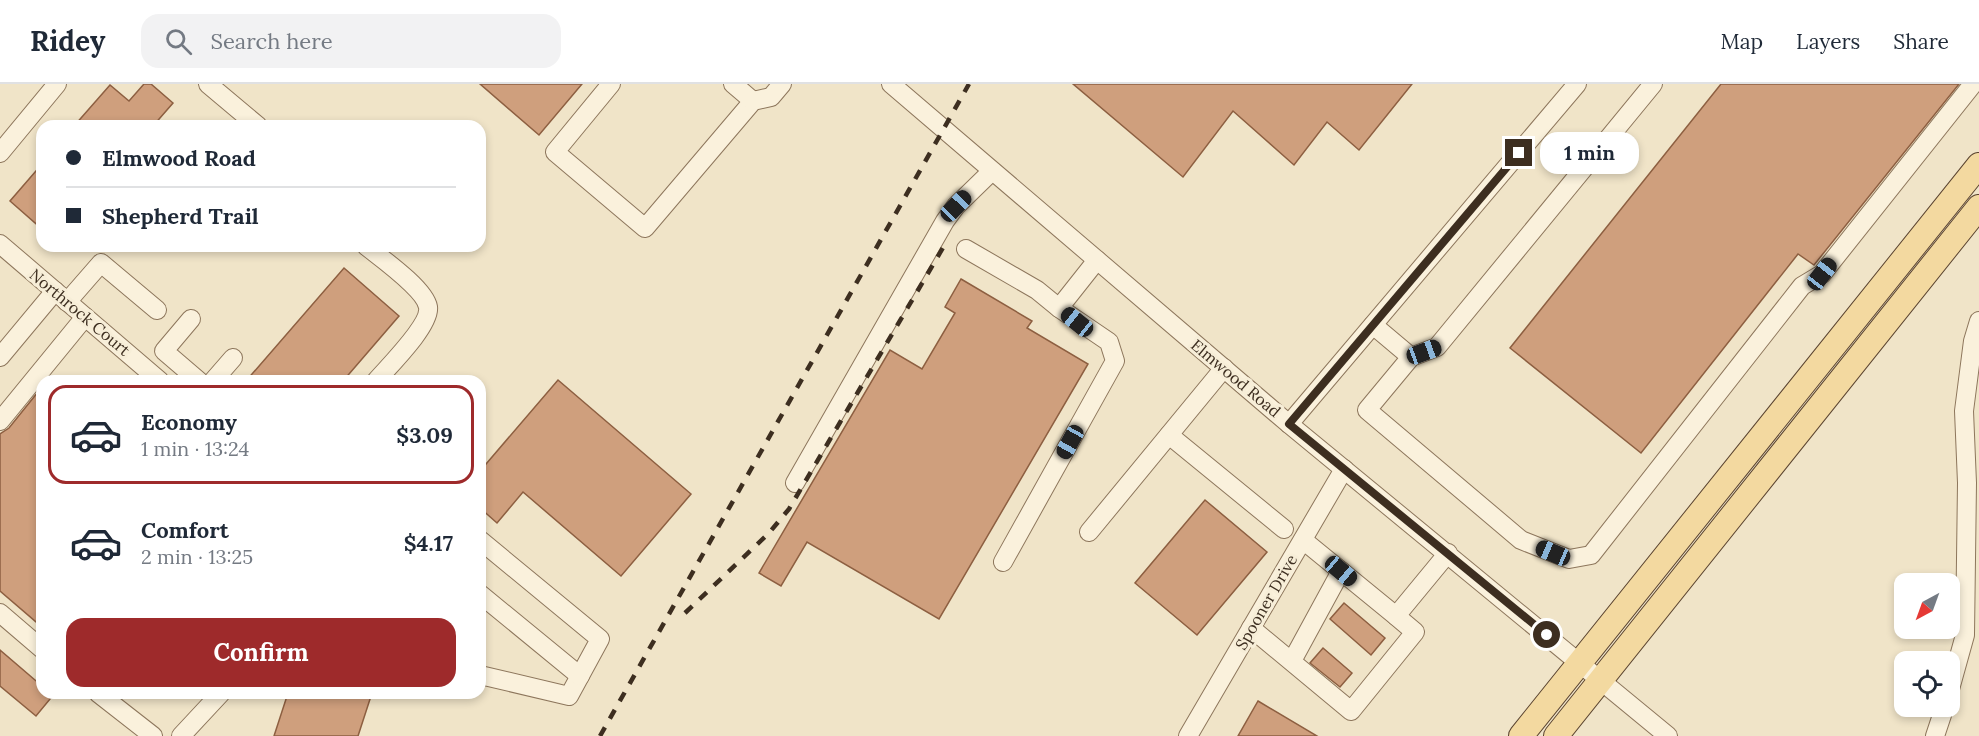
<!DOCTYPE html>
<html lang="en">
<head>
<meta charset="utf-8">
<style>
  body { margin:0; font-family:Lora,serif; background:#f2f2f3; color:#1f2937; height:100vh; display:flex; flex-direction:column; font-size:22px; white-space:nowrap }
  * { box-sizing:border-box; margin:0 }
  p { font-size:20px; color:#747a83 }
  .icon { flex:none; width:33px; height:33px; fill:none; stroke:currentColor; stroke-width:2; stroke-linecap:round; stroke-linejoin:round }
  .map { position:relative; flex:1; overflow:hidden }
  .side { position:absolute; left:36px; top:291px; width:450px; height:324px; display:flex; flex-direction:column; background:#fff; border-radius:18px; box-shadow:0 3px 9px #0003 }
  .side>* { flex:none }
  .guide { position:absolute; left:36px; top:36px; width:450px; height:132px; border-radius:18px; box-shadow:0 3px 9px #0003; display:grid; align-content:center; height:132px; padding:0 30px; background:#fff }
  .needle { width:39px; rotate:221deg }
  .fabs { position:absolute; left:1894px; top:489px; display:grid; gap:12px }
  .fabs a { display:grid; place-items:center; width:66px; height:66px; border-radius:12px; background:#fff; box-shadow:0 3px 9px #0003; font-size:30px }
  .end { position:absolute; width:27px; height:27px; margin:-14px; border:8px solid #3d2e20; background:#fff; box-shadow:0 0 0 3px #fff }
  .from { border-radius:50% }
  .bubble { position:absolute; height:42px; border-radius:18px; background:#fff; box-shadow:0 3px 9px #0003; font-size:20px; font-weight:800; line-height:42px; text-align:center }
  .car { position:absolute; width:18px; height:36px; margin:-18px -9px; border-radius:8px; box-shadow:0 0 4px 2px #0007; background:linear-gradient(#222 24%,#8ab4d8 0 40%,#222 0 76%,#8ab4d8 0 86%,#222 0) }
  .guide b { display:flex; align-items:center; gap:21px; height:57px; font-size:22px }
  .guide b+b { border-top:2px solid #e0e1e3 }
  .guide i { width:15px; height:15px; background:#1f2937 }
  ul { padding:10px 0 0; list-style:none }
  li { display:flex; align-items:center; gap:18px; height:99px; margin:0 12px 9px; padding:0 18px; border:3px solid transparent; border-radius:18px }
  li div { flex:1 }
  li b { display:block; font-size:22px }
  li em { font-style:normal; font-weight:800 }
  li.selected { border-color:#9e2a2b }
  li>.icon { width:54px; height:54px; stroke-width:1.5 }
  .primary-button { display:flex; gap:12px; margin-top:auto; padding:12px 30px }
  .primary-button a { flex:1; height:69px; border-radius:18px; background:#9e2a2b; color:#fff; font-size:24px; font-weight:800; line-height:69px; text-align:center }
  header { display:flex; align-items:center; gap:36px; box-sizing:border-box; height:84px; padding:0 30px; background:#fff; border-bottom:2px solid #e0e1e3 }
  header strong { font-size:28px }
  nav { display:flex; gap:33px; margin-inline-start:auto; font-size:21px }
  .search { width:420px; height:54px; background:#f2f2f3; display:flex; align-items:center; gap:15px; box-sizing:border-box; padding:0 21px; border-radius:18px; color:#747a83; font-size:22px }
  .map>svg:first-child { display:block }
  .building { fill:#cf9f7d; stroke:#8d5f41; stroke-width:1.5 }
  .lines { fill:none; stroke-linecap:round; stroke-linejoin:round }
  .minor-casing { stroke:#8d765c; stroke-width:20 }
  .major-casing { stroke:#5b4430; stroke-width:26 }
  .minor { stroke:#faf1dc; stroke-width:18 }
  .major { stroke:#f3d9a0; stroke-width:24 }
  .rail { stroke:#3d2e20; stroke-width:4.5; stroke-dasharray:10 10; stroke-linecap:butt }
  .route { stroke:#3d2e20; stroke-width:8 }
  .labels { text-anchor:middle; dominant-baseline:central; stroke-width:6; stroke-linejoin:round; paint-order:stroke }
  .street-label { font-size:16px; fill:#3d2e20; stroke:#f7eed8 }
</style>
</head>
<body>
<header>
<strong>Ridey</strong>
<div class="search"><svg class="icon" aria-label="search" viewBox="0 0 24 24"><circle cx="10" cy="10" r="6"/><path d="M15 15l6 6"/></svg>Search here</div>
<nav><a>Map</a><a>Layers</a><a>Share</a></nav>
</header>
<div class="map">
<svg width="1979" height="652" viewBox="0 0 1979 652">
  <rect width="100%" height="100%" fill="#f0e4c8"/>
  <g class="building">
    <path d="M144 0H151L173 19 153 42H74L110 1 129 17Z"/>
    <path d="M480 0H582L539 51Z"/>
    <path d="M1073 0H1412L1359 66 1327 38 1294 81 1233 27 1183 93Z"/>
    <path d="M1721 0H1959L1814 181 1798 170 1641 369 1510 264Z"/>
    <path d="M42 80V145L10 117Z"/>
    <path d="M344 184 399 232 343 297H246Z"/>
    <path d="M961 195 1032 237 1027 244 1088 280 939 535 807 458 781 502 759 489 890 266 922 285 955 229 945 223Z"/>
    <path d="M558 296 691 410 621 492 523 408 497 439 480 424V387Z"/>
    <path d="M42 303V543L0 507V350L9 344Z"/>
    <path d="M1205 416 1267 468 1197 551 1135 499Z"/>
    <path d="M1344 519 1385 554 1371 571 1330 535Z"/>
    <path d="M1323 564 1352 589 1340 603 1310 579Z"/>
    <path d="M0 566 42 602V609H55L36 632 0 602Z"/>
    <path d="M288 609H372L358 652H274Z"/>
    <path d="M1258 617 1317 652H1238Z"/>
  </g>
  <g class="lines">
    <g class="minor-casing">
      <g id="minor">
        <path d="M208 0 258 42"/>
        <path d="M611 0 555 68 645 144 753 17 771 13 782 0"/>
        <path d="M733 0 753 17"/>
        <path d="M891 0 1289 340 1668 652"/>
        <path d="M1653 0 1437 263 1411 273 1367 326 1521 456 1569 475 1591 471 1802 202 1822 190 1973 0"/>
        <path d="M0 69 57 0"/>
        <path d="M0 160 160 297"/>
        <path d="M366 162C381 174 425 205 428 223 431 241 388 283 376 297"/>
        <path d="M966 165 1037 206 1059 224"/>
        <path d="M67 218 101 179 157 226"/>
        <path d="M191 235 164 267 199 297"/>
        <path d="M1373 241 1411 273"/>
        <path d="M0 273 55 207"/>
        <path d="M213 297 233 274"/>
        <path d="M0 337 85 233"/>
        <path d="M1289 340 1577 0"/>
        <path d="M1169 351 1284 445"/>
        <path d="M795 399 945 137 956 122 992 87"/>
        <path d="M1089 448 1224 284"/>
        <path d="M480 456 600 555 569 612 480 591"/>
        <path d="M1303 456 1396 532 1448 469"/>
        <path d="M1003 478 1115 277 1109 258 1059 224 1097 176"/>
        <path d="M480 510 580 592"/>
        <path d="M0 529 42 565"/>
        <path d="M1251 544 1351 627 1415 548 1396 532"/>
        <path d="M1292 577 1341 487"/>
        <path d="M1950 605 1965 551 1967 399 1964 327 1973 257 1979 237"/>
        <path d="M98 609 153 652"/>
        <path d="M181 652 221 609"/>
        <path d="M1188 652 1344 385"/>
        <path d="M1935 652 1945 622"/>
      </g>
    </g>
    <g class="major-casing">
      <g id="major">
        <path d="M1521 652 1979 81"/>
        <path d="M1556 652 1979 123"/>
      </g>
    </g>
    <use href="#minor" class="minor"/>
    <use href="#major" class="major"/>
    <g class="rail">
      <path d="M685 529 769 449 789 425 944 162"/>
      <path d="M600 652 969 0"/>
    </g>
  </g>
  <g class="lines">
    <path class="route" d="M1519 69 1289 340 1547 551"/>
  </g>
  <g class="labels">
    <g class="street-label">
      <text transform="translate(80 228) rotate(40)">Northrock Court</text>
      <text transform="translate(1236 294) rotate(40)">Elmwood Road</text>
      <text transform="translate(1266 518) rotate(-60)">Spooner Drive</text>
    </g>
  </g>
</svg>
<div class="fabs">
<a><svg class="needle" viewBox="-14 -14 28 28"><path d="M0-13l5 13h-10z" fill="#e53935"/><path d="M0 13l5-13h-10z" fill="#747a83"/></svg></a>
<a><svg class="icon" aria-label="locate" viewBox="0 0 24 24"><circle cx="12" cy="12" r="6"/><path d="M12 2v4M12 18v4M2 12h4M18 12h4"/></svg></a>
</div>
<i class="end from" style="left:1547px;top:551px"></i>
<i class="end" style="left:1519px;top:69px"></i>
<div class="bubble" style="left:1540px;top:48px;width:99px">1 min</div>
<i class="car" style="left:956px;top:122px;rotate:44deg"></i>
<i class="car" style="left:1822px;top:190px;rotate:38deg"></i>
<i class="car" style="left:1077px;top:238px;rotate:309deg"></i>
<i class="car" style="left:1424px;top:268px;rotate:70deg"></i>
<i class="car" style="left:1070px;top:358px;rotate:209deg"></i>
<i class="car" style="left:1553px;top:469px;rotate:293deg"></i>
<i class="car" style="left:1341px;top:487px;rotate:130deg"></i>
<div class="guide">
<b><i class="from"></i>Elmwood Road</b>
<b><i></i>Shepherd Trail</b>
</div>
<section class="side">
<ul>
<li class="selected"><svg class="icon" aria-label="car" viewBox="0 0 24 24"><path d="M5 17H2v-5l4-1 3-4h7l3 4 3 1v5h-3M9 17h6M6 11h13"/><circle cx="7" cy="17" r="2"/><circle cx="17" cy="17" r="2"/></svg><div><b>Economy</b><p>1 min · 13:24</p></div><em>$3.09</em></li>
<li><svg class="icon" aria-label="car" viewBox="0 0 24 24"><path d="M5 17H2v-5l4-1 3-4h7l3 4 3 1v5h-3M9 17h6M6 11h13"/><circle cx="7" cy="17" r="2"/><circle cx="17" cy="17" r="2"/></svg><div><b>Comfort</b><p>2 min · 13:25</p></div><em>$4.17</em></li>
</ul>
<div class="primary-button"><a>Confirm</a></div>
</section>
</div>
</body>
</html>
